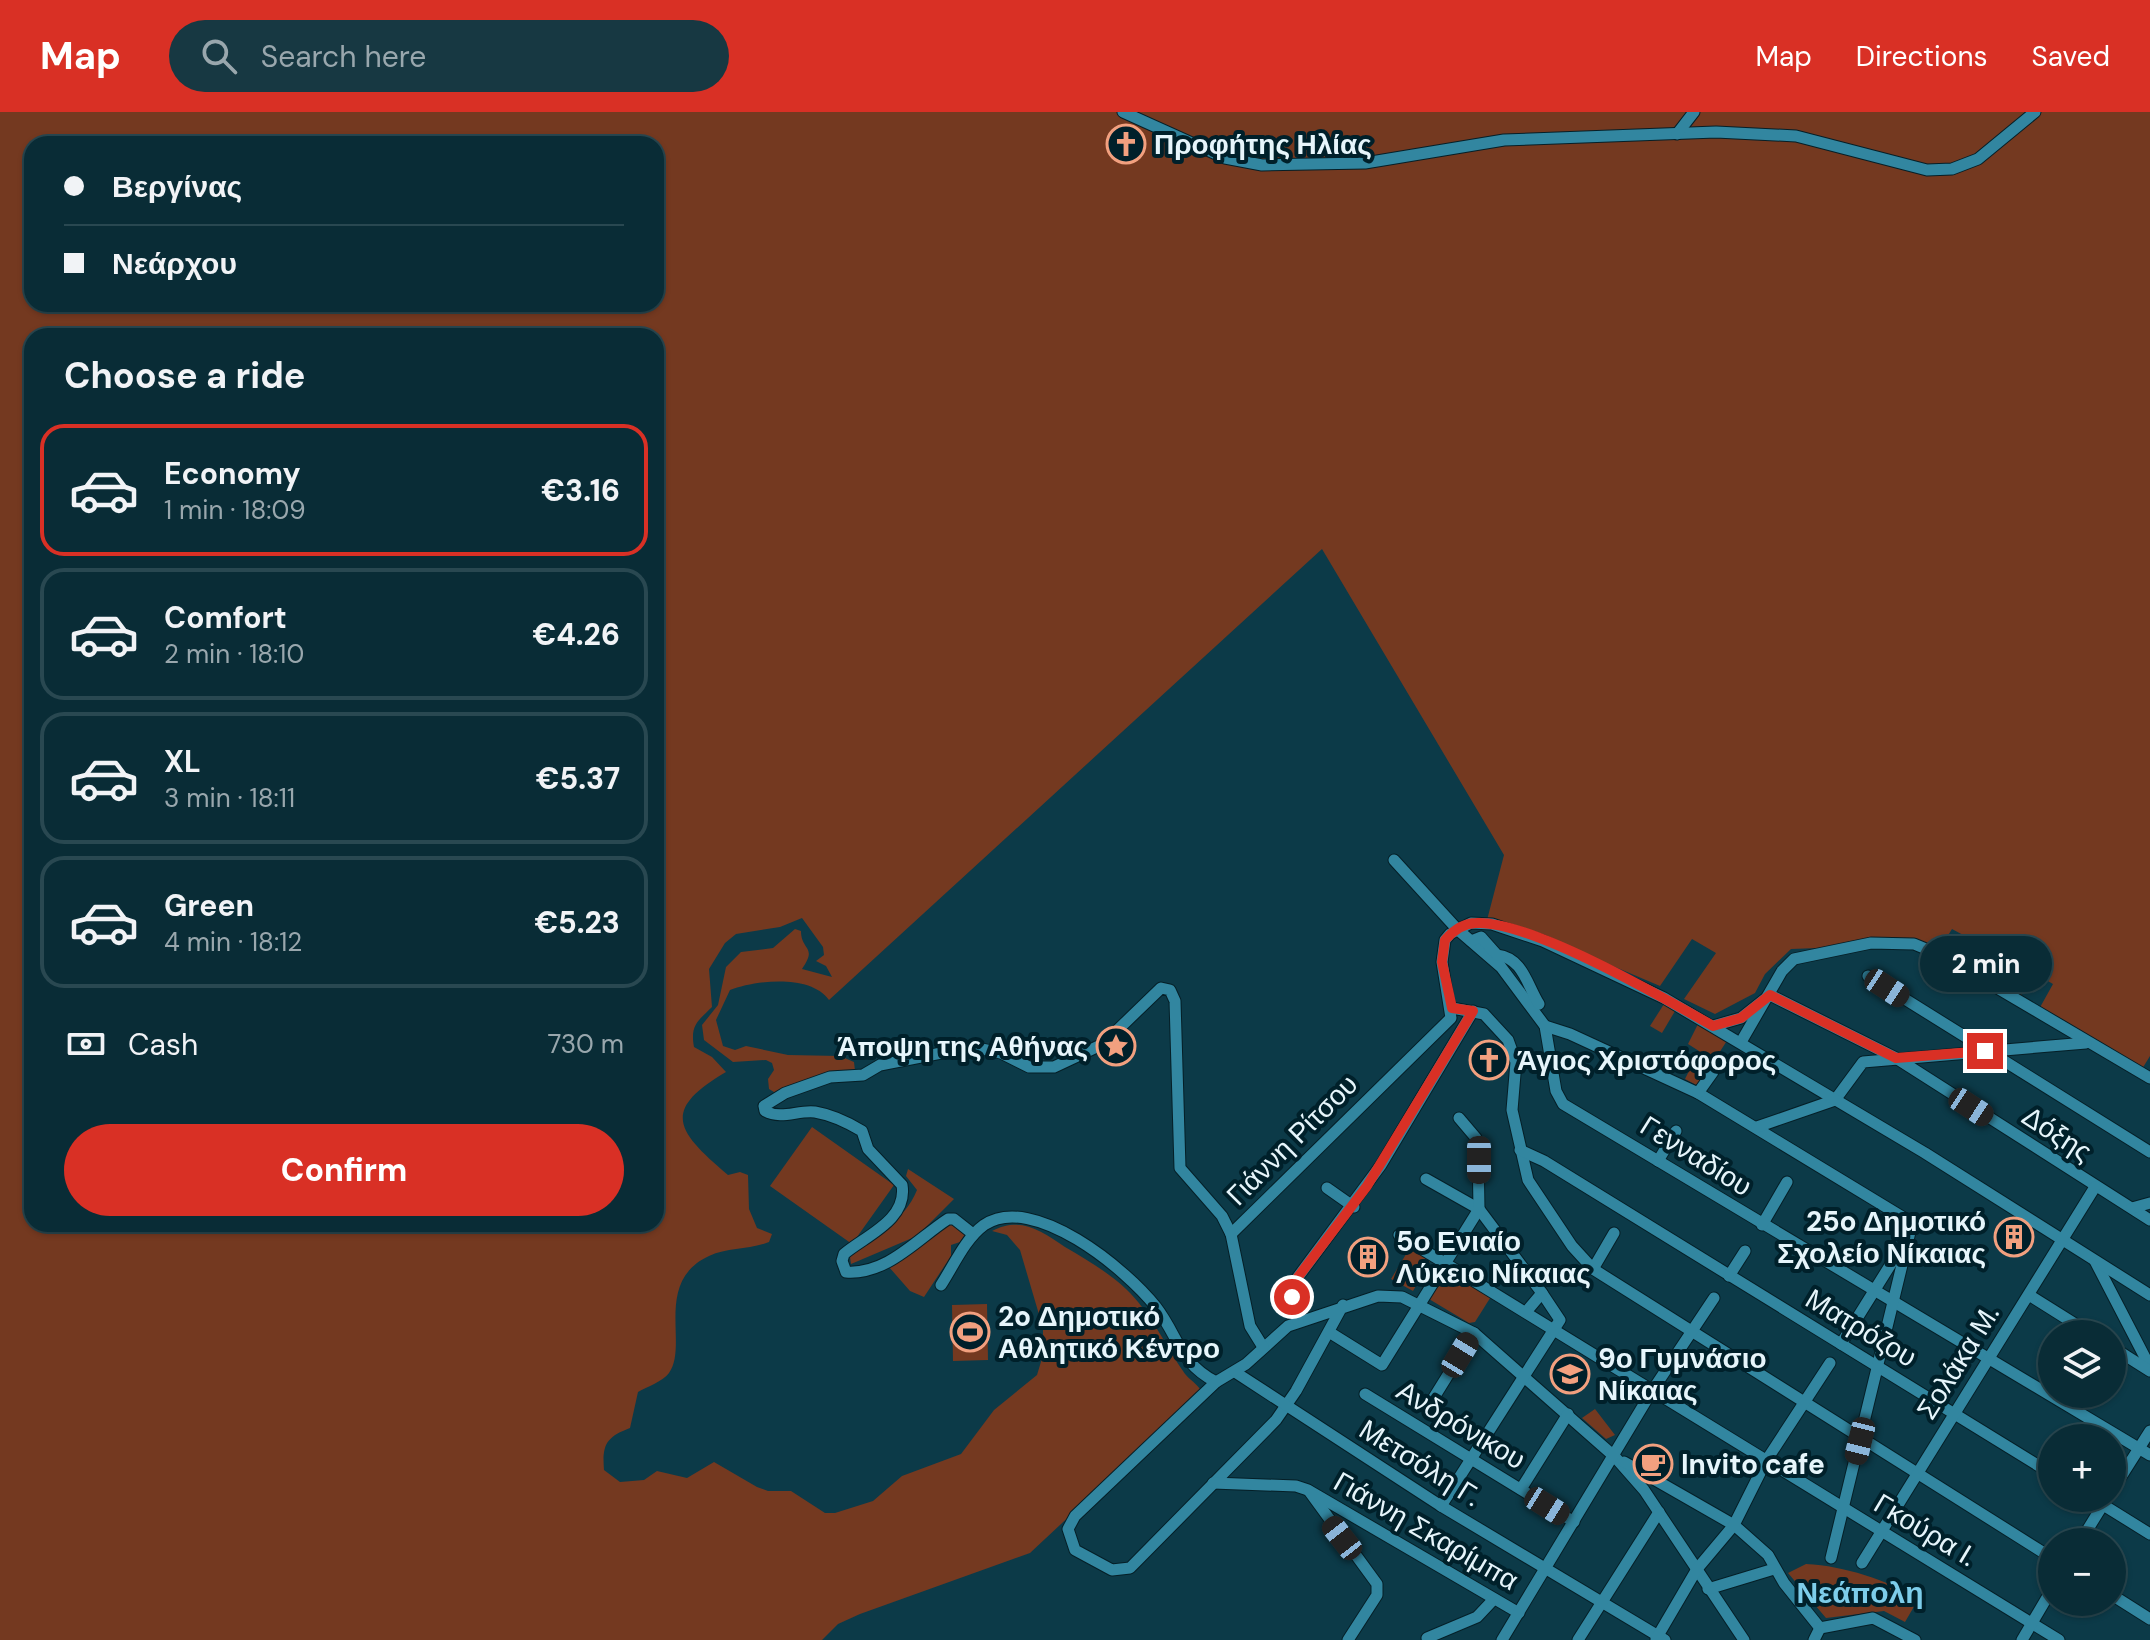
<!DOCTYPE html>
<html lang="en">
<head>
<meta charset="utf-8">
<style>
  body { margin:0; font-family:"DM Sans",sans-serif; background:#173842; color:#f1f3f6; height:100vh; display:flex; flex-direction:column; font-size:30px; white-space:nowrap }
  * { box-sizing:border-box; margin:0 }
  p { font-size:26px; color:#99a7ad }
  .icon { flex:none; width:44px; height:44px; fill:none; stroke:currentColor; stroke-width:2; stroke-linecap:round; stroke-linejoin:round }
  .map { position:relative; flex:1; overflow:hidden }
  .details { position:absolute; left:24px; top:216px; width:640px; height:904px; display:flex; flex-direction:column; background:#092c36; border-radius:24px; box-shadow:0 2px 6px #0004,0 0 0 2px #294851 }
  .details>* { flex:none }
  .top-card { position:absolute; left:24px; top:24px; width:640px; height:176px; border-radius:24px; box-shadow:0 2px 6px #0004,0 0 0 2px #294851; display:grid; align-content:center; height:176px; padding:0 40px; background:#092c36 }
  .tools { position:absolute; left:2038px; top:1208px; display:grid; gap:16px }
  .tools a { display:grid; place-items:center; width:88px; height:88px; border-radius:50%; background:#092c36; box-shadow:0 2px 6px #0004,0 0 0 2px #294851; font-size:40px }
  .end { position:absolute; width:36px; height:36px; margin:-18px; border:10px solid #d93025; background:#fff; box-shadow:0 0 0 4px #fff }
  .from { border-radius:50% }
  .bubble { position:absolute; height:56px; border-radius:28px; background:#092c36; box-shadow:0 2px 6px #0004,0 0 0 2px #294851; font-size:26px; font-weight:800; line-height:56px; text-align:center }
  .car { position:absolute; width:24px; height:48px; margin:-24px -12px; border-radius:10px; box-shadow:0 0 6px 2px #0007; background:linear-gradient(#222 24%,#8ab4d8 0 40%,#222 0 76%,#8ab4d8 0 86%,#222 0) }
  .top-card b { display:flex; align-items:center; gap:28px; height:76px; font-size:30px }
  .top-card b+b { border-top:2px solid #294851 }
  .top-card i { width:20px; height:20px; background:#f1f3f6 }
  ul { padding:0; list-style:none }
  li { display:flex; align-items:center; gap:24px; height:132px; margin:0 16px 12px; padding:0 24px; border:4px solid #294851; border-radius:24px }
  li div { flex:1 }
  li b { display:block; font-size:30px }
  li em { font-style:normal; font-weight:800 }
  li.current { border-color:#d93025 }
  li>.icon { width:72px; height:72px; stroke-width:1.5 }
  h2 { padding:0 40px; font-size:36px; line-height:96px }
  .pay { display:flex; align-items:center; gap:20px; height:88px; padding:0 40px; font-size:30px }
  .pay p { margin-inline-start:auto }
  .button { display:flex; gap:16px; margin-top:auto; padding:16px 40px }
  .button a { flex:1; height:92px; border-radius:48px; background:#d93025; color:#fff; font-size:32px; font-weight:800; line-height:92px; text-align:center }
  header { display:flex; align-items:center; gap:48px; box-sizing:border-box; height:112px; padding:0 40px; background:#d93025; color:#fff }
  header strong { font-size:38px }
  nav { display:flex; gap:44px; margin-inline-start:auto; font-size:28px }
  .search { width:560px; height:72px; background:#173842; display:flex; align-items:center; gap:20px; box-sizing:border-box; padding:0 28px; border-radius:44px; color:#99a7ad; font-size:30px }
  .map>svg:first-child { display:block }
  .green { fill:#743920; fill-rule:evenodd }
  .lines { fill:none; stroke-linecap:round; stroke-linejoin:round }
  .minor-casing { stroke:#051f27; stroke-width:13 }
  .minor { stroke:#3286a0; stroke-width:11 }
  .route { stroke:#d93025; stroke-width:10 }
  .labels { text-anchor:middle; dominant-baseline:central; stroke-width:8; stroke-linejoin:round; paint-order:stroke }
  .poi-label { font-size:28px; font-weight:bold; fill:#e6f5fb; stroke:#00202a; text-anchor:start }
  .street-label { font-size:28px; fill:#e6f5fb; stroke:#00202a }
  .neighbourhood-label { font-size:30px; font-weight:bold; fill:#7dcdea; stroke:#00202a }
</style>
</head>
<body>
<header>
<strong>Map</strong>
<div class="search"><svg class="icon" aria-label="search" viewBox="0 0 24 24"><circle cx="10" cy="10" r="6"/><path d="M15 15l6 6"/></svg>Search here</div>
<nav><a>Map</a><a>Directions</a><a>Saved</a></nav>
</header>
<div class="map">
<svg width="2150" height="1528" viewBox="0 0 2150 1528">
  <rect width="100%" height="100%" fill="#0c3a48"/>
  <g class="green">
    <path d="M0 0H2150V944L2142 957 2038 899 2053 872 2034 861 2020 885 1952 845 1965 824 1952 817 1939 838 1928 832 1791 837 1765 862 1755 881 1715 902 1684 887 1716 841 1692 827 1660 874 1540 823 1487 808 1504 743 1322 437 829 888C811 862 756 868 730 878L716 908 723 934 735 938 746 934 788 943 840 944 854 950 855 959 779 983 769 977 768 967 774 958 772 951 766 948 733 950 704 928 702 913 718 893 726 855 741 840 773 836 795 817 801 819C801 839 818 834 802 857L832 865 826 854 816 849 824 843 823 835 802 806 780 815 736 822 725 831 709 857 712 895C698 909 690 913 694 935L712 945 726 960C659 999 678 1020 728 1063L740 1060 748 1063 749 1097 757 1116 772 1122 769 1130C749 1138 728 1135 709 1144 653 1170 689 1233 669 1261 663 1269 647 1275 638 1280L630 1316C606 1325 602 1333 604 1358L620 1370 644 1368 657 1359 687 1366 714 1350 757 1375 768 1379H791L825 1401H835L873 1389 902 1364 961 1342 994 1298 1037 1263 1043 1243V1216L1020 1138 1007 1123 992 1119C1021 1104 1041 1119 1065 1135 1087 1148 1108 1160 1126 1177 1151 1201 1164 1231 1183 1259 1187 1266 1195 1270 1200 1277L1199 1283 1030 1441 860 1502 838 1512 822 1528H0ZM32 32H656V192H32ZM32 224H656V1112H32Z"/>
    <path d="M1664 892 1675 899 1662 921 1650 914Z"/>
    <path d="M1699 910 1728 927 1698 974 1685 967 1699 939 1688 932Z"/>
    <path d="M812 1015 894 1073 852 1132 770 1074Z"/>
    <path d="M908 1057 954 1087 917 1124 851 1152 850 1145C874 1123 904 1110 917 1078L906 1064Z"/>
    <path d="M949 1110 965 1122 960 1130 951 1133V1144L924 1185 910 1179 889 1155Z"/>
    <path d="M1411 1134 1432 1146 1413 1179 1391 1167Z"/>
    <path d="M1446 1155 1492 1183 1475 1210 1469 1211 1424 1184Z"/>
    <path d="M987 1192 988 1248 953 1249 952 1193Z"/>
    <path d="M1595 1297 1615 1323 1606 1327 1582 1306Z"/>
    <path d="M1806 1452C1846 1454 1884 1468 1919 1486L1905 1510 1884 1499 1826 1506 1788 1461Z"/>
  </g>
  <g class="lines">
    <g class="minor-casing">
      <g id="minor">
        <path d="M1123 0 1225 46 1262 53 1365 51 1504 28 1716 20 1796 24 1927 58 1952 57 1978 47 2035 0"/>
        <path d="M1677 22 1694 0"/>
        <path d="M1394 748 1457 817 1501 855 1545 914 1556 979 1563 992 2150 1343"/>
        <path d="M1471 829 1481 825 1497 843C1523 846 1527 873 1539 892"/>
        <path d="M1868 864 2150 1040"/>
        <path d="M1452 896 1484 902 1508 928 1516 950 1512 998 1528 1068 1572 1134 1593 1157 2052 1446"/>
        <path d="M1545 914 1570 922 1698 981 1904 1106"/>
        <path d="M1713 914 1741 906 1770 883 1896 946 2150 1108"/>
        <path d="M1741 930 1782 859 1794 847 1871 831 1914 832 1943 844 2150 966"/>
        <path d="M1698 981 1713 960"/>
        <path d="M1757 1015 1835 988 1863 950 2086 931"/>
        <path d="M1520 1038 1544 1049 2052 1362"/>
        <path d="M1658 1049 1676 1019"/>
        <path d="M1426 1067 1479 1097 1542 1181 1526 1200"/>
        <path d="M1327 1076 1354 1095"/>
        <path d="M2132 1096 2150 1091"/>
        <path d="M1762 1113 1787 1070"/>
        <path d="M973 1122 954 1107H948C917 1127 887 1163 846 1160L842 1149 844 1142C865 1124 908 1108 902 1073L868 1037 862 1019C847 1010 833 1003 815 1000 797 998 782 1008 765 999L764 994 785 981 830 965 863 963 880 953 972 935 1001 941 1029 955H1054L1103 932 1161 876 1170 878 1175 889 1180 1056 1222 1104 1231 1122"/>
        <path d="M1399 1123 2059 1528"/>
        <path d="M2095 1149 2150 1255"/>
        <path d="M1593 1157 1614 1121"/>
        <path d="M1729 1164 1745 1139"/>
        <path d="M941 1173C954 1153 965 1127 984 1113 1033 1080 1126 1157 1156 1195 1179 1225 1179 1251 1216 1270"/>
        <path d="M2029 1183 2091 1222"/>
        <path d="M1343 1193 1296 1279 1276 1308 1130 1456 1112 1458 1075 1438 1068 1417 1075 1404 1216 1270 1246 1252 1288 1214 1378 1184 1402 1185 1474 1221 1615 1345 1644 1378 1744 1528"/>
        <path d="M1298 1209 1292 1185 1295 1169 1381 1053 1473 899"/>
        <path d="M1329 1220 1382 1253 1479 1097 1478 1037 1476 1026 1459 1006"/>
        <path d="M1841 1232 1904 1131"/>
        <path d="M1263 1235 1250 1214 1231 1122 1451 906 1442 850 1445 828 1450 822 1471 811 1492 812 1543 829 1664 886 1925 1041 2150 1183"/>
        <path d="M2112 1235 2150 1259"/>
        <path d="M1235 1260 1441 1394 1665 1528"/>
        <path d="M1365 1282 1574 1410"/>
        <path d="M1433 1287 1474 1221"/>
        <path d="M1624 1350 1734 1413 1768 1443 1784 1471 1820 1516 1873 1506 1915 1528"/>
        <path d="M1213 1371 1296 1374 1308 1378 1519 1501"/>
        <path d="M1521 1377 1568 1302"/>
        <path d="M1309 1379 1377 1472V1483L1348 1528"/>
        <path d="M2112 1379 2150 1319"/>
        <path d="M2092 1386 2150 1422"/>
        <path d="M1441 1394 1560 1208 1542 1181"/>
        <path d="M2080 1430 2107 1386"/>
        <path d="M1831 1446 1910 1120"/>
        <path d="M1862 1451 2095 1075"/>
        <path d="M1708 1477 1774 1457"/>
        <path d="M2112 1483 2150 1507"/>
        <path d="M1427 1526 1477 1505 1494 1487"/>
        <path d="M1656 1527 1697 1457 1734 1413 1766 1349 1830 1251"/>
        <path d="M1502 1528 1652 1279 1714 1186"/>
        <path d="M1578 1528 1659 1400"/>
        <path d="M1814 1528 1820 1516"/>
        <path d="M2022 1528 2052 1477"/>
      </g>
    </g>
    <use href="#minor" class="minor"/>
  </g>
  <g class="lines">
    <path class="route" d="M1292 1185 1295 1169 1367 1074 1473 899 1452 896 1442 850 1445 828C1453 819 1464 811 1476 811 1529 808 1664 886 1713 914L1741 906 1770 883 1896 946 1985 939"/>
  </g>
  <defs>
    <g id="church-ring" transform="scale(2)"><circle r="9.5" fill="#00202a" stroke="#f2a07f" stroke-width="1.5"/><path d="M-1.2-6h2.4v3.5h3.3v2.4h-3.3V6h-2.4V-.1h-3.3v-2.4h3.3Z" fill="#f2a07f"/></g>
    <g id="sight-ring" transform="scale(2)"><circle r="9.5" fill="#00202a" stroke="#f2a07f" stroke-width="1.5"/><path d="M0-6L1.8-2.2L6-1.7L2.9 1.2L3.7 5.4L0 3.3L-3.7 5.4L-2.9 1.2L-6-1.7L-1.8-2.2Z" fill="#f2a07f"/></g>
    <g id="building-ring" transform="scale(2)"><circle r="9.5" fill="#00202a" stroke="#f2a07f" stroke-width="1.5"/><path d="M-4-6H4V6H1V3H-1V6H-4ZM-2.5-4.3h1.7v1.8h-1.7ZM.8-4.3h1.7v1.8H.8ZM-2.5-1h1.7V.8h-1.7ZM.8-1h1.7V.8H.8Z" fill="#f2a07f"/></g>
    <g id="stadium-ring" transform="scale(2)"><circle r="9.5" fill="#00202a" stroke="#f2a07f" stroke-width="1.5"/><path d="M0-5a6.5 5 0 1 0 0 10a6.5 5 0 1 0 0-10ZM-3.5-1.8h7v3.6h-7Z" fill="#f2a07f"/></g>
    <g id="school-ring" transform="scale(2)"><circle r="9.5" fill="#00202a" stroke="#f2a07f" stroke-width="1.5"/><path d="M0-5L7-2L0 1L-7-2ZM-4 1L0 2.5L4 1V4Q0 6-4 4Z" fill="#f2a07f"/></g>
    <g id="cafe-ring" transform="scale(2)"><circle r="9.5" fill="#00202a" stroke="#f2a07f" stroke-width="1.5"/><path d="M-5.5-4.5H6V0H3Q3 3.5 0 3.5H-2.5Q-5.5 3.5-5.5 0ZM3-3.2v2h1.7v-2ZM-6 4.5H4V6H-6Z" fill="#f2a07f"/></g>
  </defs>
  <g fill-rule="evenodd">
    <use href="#church-ring" x="1126" y="32"/>
    <use href="#sight-ring" x="1116" y="934"/>
    <use href="#church-ring" x="1489" y="948"/>
    <use href="#building-ring" x="2014" y="1125"/>
    <use href="#building-ring" x="1368" y="1145"/>
    <use href="#stadium-ring" x="970" y="1220"/>
    <use href="#school-ring" x="1570" y="1262"/>
    <use href="#cafe-ring" x="1653" y="1352"/>
  </g>
  <g class="labels">
    <g class="poi-label">
      <text x="1154" y="32">Προφήτης Ηλίας</text>
      <text x="1088" y="934" text-anchor="end">Άποψη της Αθήνας</text>
      <text x="1517" y="948">Άγιος Χριστόφορος</text>
      <text x="1986" y="1109" text-anchor="end">25o Δημοτικό<tspan x="1986" dy="32">Σχολείο Νίκαιας</tspan></text>
      <text x="1396" y="1129">5ο Ενιαίο<tspan x="1396" dy="32">Λύκειο Νίκαιας</tspan></text>
      <text x="998" y="1204">2o Δημοτικό<tspan x="998" dy="32">Αθλητικό Κέντρο</tspan></text>
      <text x="1598" y="1246">9ο Γυμνάσιο<tspan x="1598" dy="32">Νίκαιας</tspan></text>
      <text x="1681" y="1352">Invito cafe</text>
    </g>
    <g class="street-label">
      <text transform="translate(2057 1022) rotate(33)">Δόξης</text>
      <text transform="translate(1292 1028) rotate(-45)">Γιάννη Ρίτσου</text>
      <text transform="translate(1696 1044) rotate(32)">Γενναδίου</text>
      <text transform="translate(1861 1216) rotate(31)">Ματρόζου</text>
      <text transform="translate(1958 1250) rotate(-58)">Σολάκα Μ.</text>
      <text transform="translate(1461 1313) rotate(31)">Ανδρόνικου</text>
      <text transform="translate(1420 1351) rotate(32)">Μετσόλη Γ.</text>
      <text transform="translate(1925 1418) rotate(31)">Γκούρα Ι.</text>
      <text transform="translate(1426 1419) rotate(30)">Γιάννη Σκαρίμπα</text>
    </g>
    <g class="neighbourhood-label">
      <text x="1860" y="1480">Νεάπολη</text>
    </g>
  </g>
</svg>
<div class="tools">
<a><svg class="icon" aria-label="layers" viewBox="0 0 24 24"><path d="M12 4l9 5-9 5-9-5zM3 14l9 5 9-5"/></svg></a>
<a>+</a>
<a>−</a>
</div>
<i class="end from" style="left:1292px;top:1185px"></i>
<i class="end" style="left:1985px;top:939px"></i>
<div class="bubble" style="left:1920px;top:824px;width:132px">2 min</div>
<i class="car" style="left:1887px;top:876px;rotate:123deg"></i>
<i class="car" style="left:1971px;top:995px;rotate:123deg"></i>
<i class="car" style="left:1479px;top:1048px;rotate:180deg"></i>
<i class="car" style="left:1460px;top:1243px;rotate:31deg"></i>
<i class="car" style="left:1860px;top:1329px;rotate:194deg"></i>
<i class="car" style="left:1547px;top:1394px;rotate:122deg"></i>
<i class="car" style="left:1342px;top:1426px;rotate:322deg"></i>
<div class="top-card">
<b><i class="from"></i>Βεργίνας</b>
<b><i></i>Νεάρχου</b>
</div>
<section class="details">
<h2>Choose a ride</h2>
<ul>
<li class="current"><svg class="icon" aria-label="car" viewBox="0 0 24 24"><path d="M5 17H2v-5l4-1 3-4h7l3 4 3 1v5h-3M9 17h6M6 11h13"/><circle cx="7" cy="17" r="2"/><circle cx="17" cy="17" r="2"/></svg><div><b>Economy</b><p>1 min · 18:09</p></div><em>€3.16</em></li>
<li><svg class="icon" aria-label="car" viewBox="0 0 24 24"><path d="M5 17H2v-5l4-1 3-4h7l3 4 3 1v5h-3M9 17h6M6 11h13"/><circle cx="7" cy="17" r="2"/><circle cx="17" cy="17" r="2"/></svg><div><b>Comfort</b><p>2 min · 18:10</p></div><em>€4.26</em></li>
<li><svg class="icon" aria-label="car" viewBox="0 0 24 24"><path d="M5 17H2v-5l4-1 3-4h7l3 4 3 1v5h-3M9 17h6M6 11h13"/><circle cx="7" cy="17" r="2"/><circle cx="17" cy="17" r="2"/></svg><div><b>XL</b><p>3 min · 18:11</p></div><em>€5.37</em></li>
<li><svg class="icon" aria-label="car" viewBox="0 0 24 24"><path d="M5 17H2v-5l4-1 3-4h7l3 4 3 1v5h-3M9 17h6M6 11h13"/><circle cx="7" cy="17" r="2"/><circle cx="17" cy="17" r="2"/></svg><div><b>Green</b><p>4 min · 18:12</p></div><em>€5.23</em></li>
</ul>
<div class="pay"><svg class="icon" aria-label="cash" viewBox="0 0 24 24"><path d="M3 7h18v10H3z"/><circle cx="12" cy="12" r="2"/></svg>Cash<p>730 m</p></div>
<div class="button"><a>Confirm</a></div>
</section>
</div>
</body>
</html>
